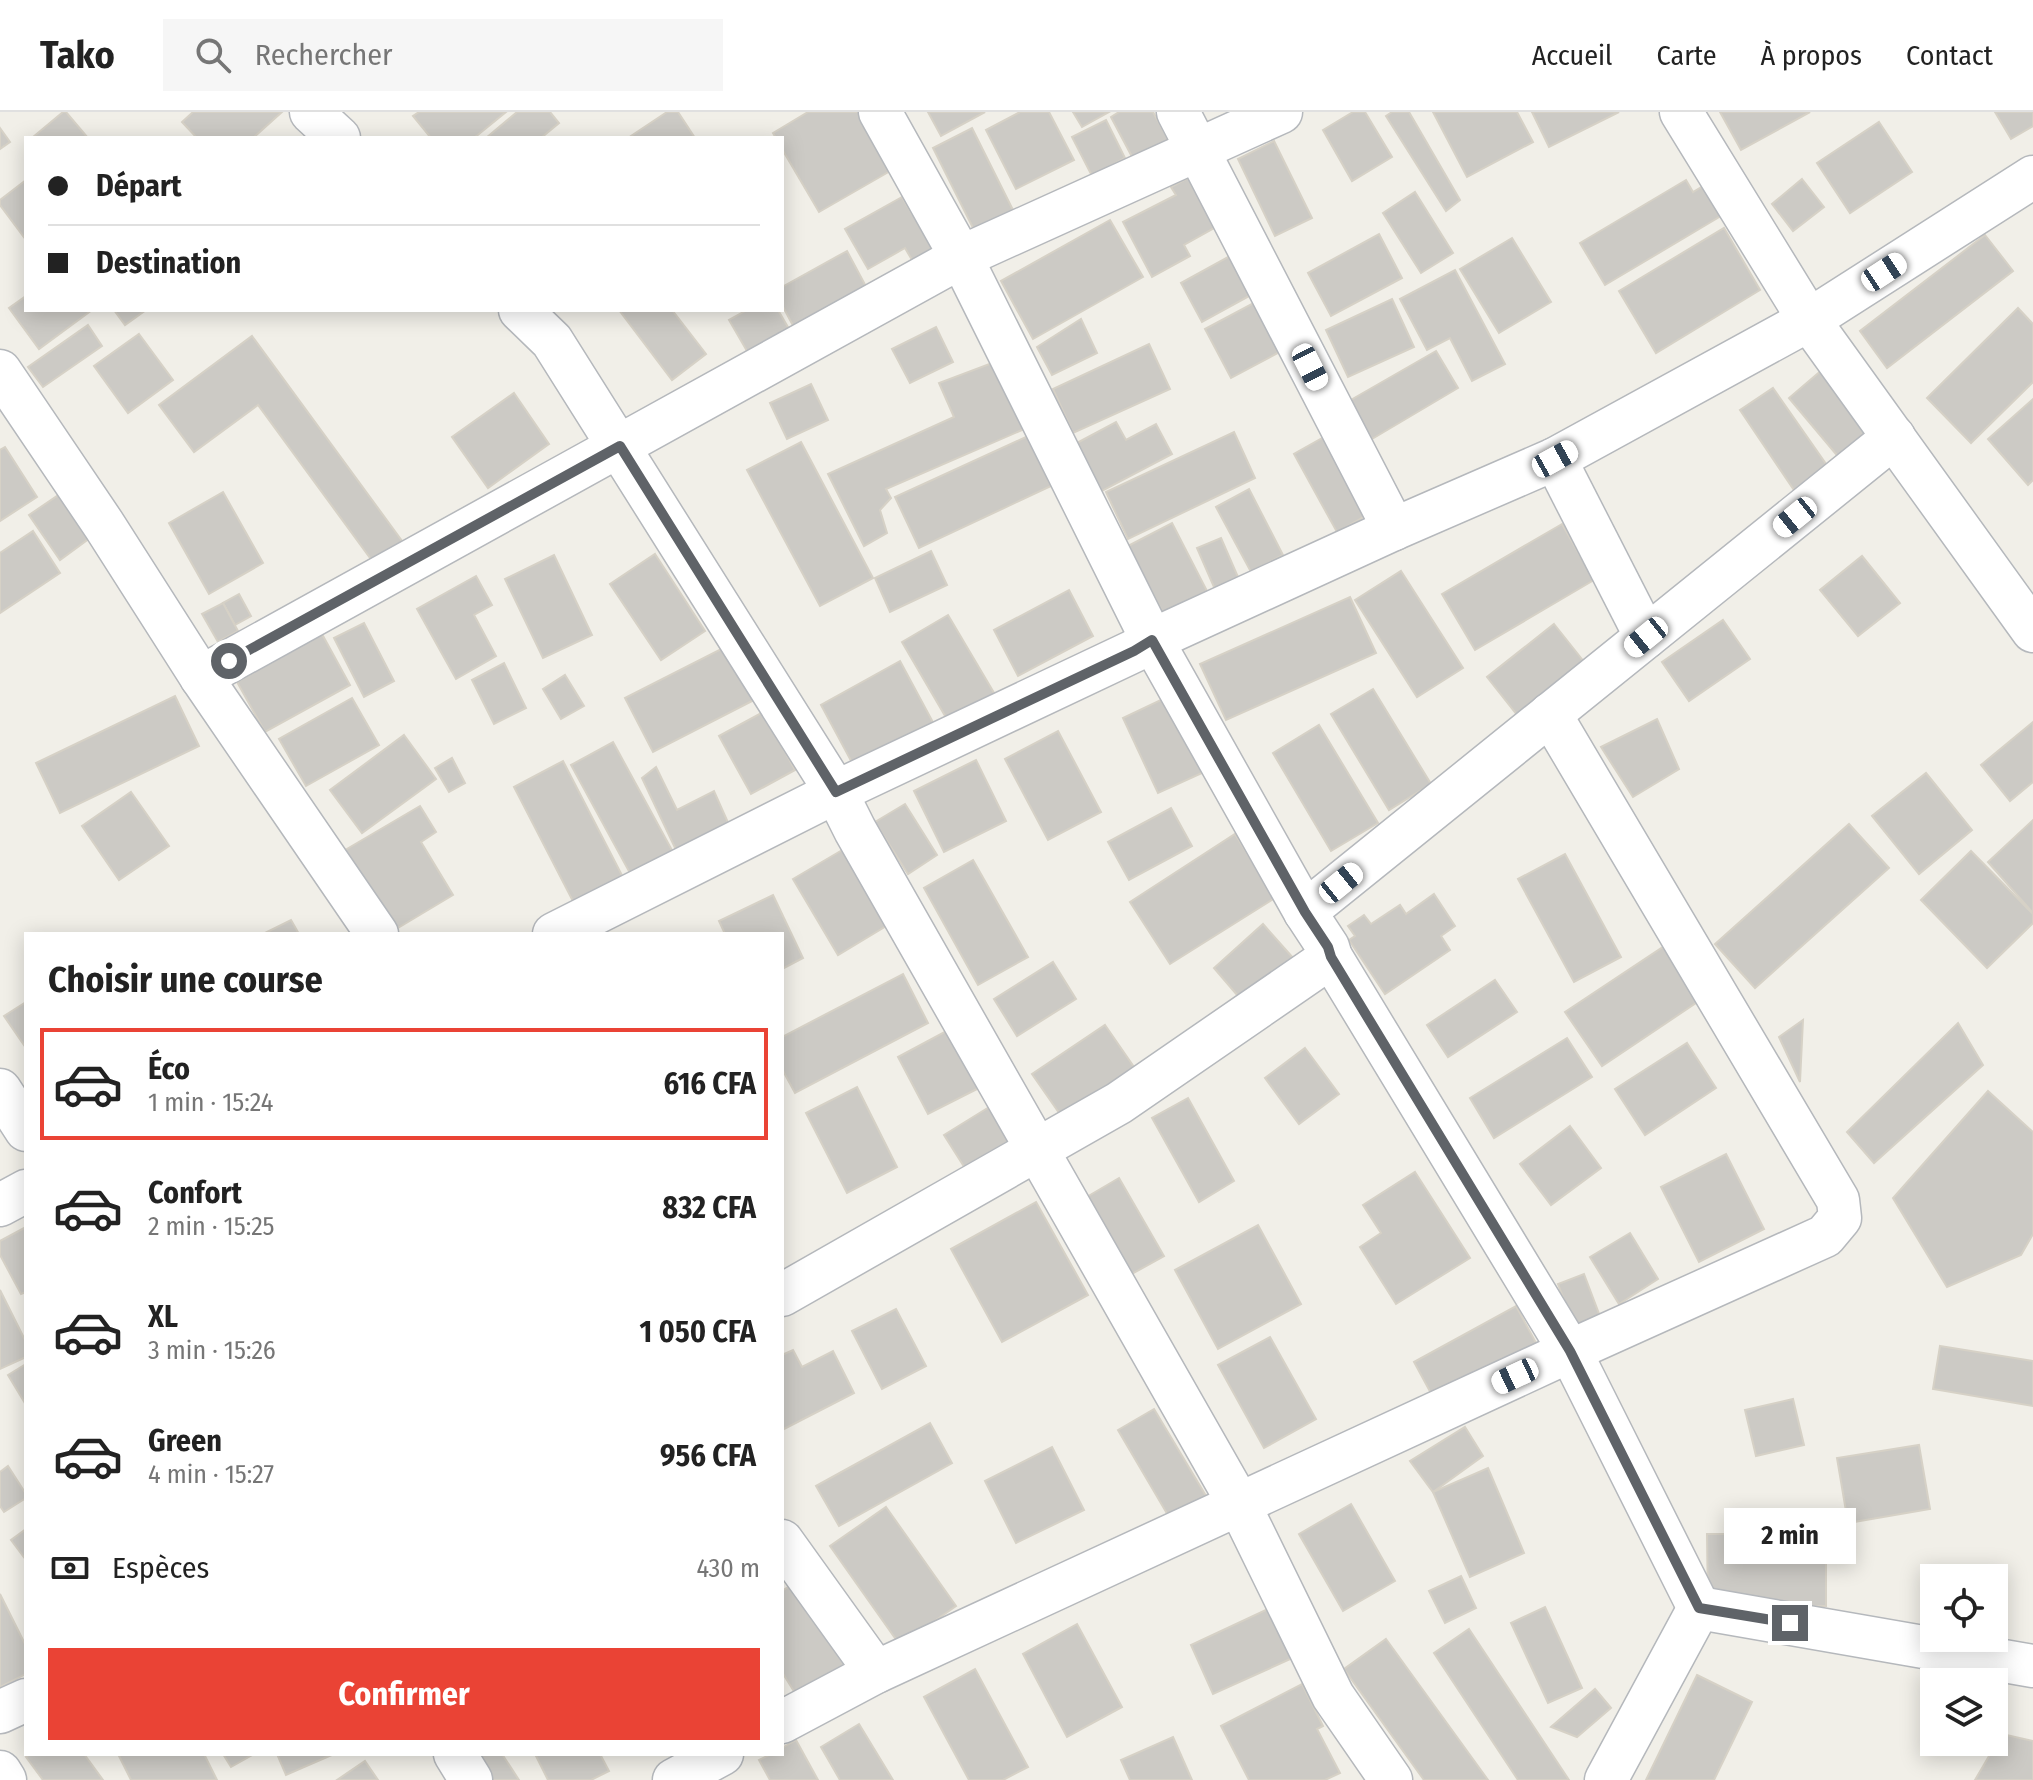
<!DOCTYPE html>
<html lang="fr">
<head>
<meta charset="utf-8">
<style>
  body { margin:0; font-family:"Fira Sans Condensed",sans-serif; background:#f6f6f6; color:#222; height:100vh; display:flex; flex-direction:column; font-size:30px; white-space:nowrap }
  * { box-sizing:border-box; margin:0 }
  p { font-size:26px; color:#767676 }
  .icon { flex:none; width:44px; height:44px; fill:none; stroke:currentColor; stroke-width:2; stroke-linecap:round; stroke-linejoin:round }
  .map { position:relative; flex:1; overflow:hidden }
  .details { position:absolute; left:24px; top:820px; width:760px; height:824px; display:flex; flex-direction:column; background:#fff; border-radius:0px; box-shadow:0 4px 20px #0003 }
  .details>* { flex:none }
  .hud { position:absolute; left:24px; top:24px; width:760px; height:176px; border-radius:0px; box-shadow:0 4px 20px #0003; display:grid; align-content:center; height:176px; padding:0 24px; background:#fff }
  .buttons { position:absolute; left:1920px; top:1452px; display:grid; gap:16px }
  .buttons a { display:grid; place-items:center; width:88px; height:88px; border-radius:0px; background:#fff; box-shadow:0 4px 20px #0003; font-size:40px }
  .end { position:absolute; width:36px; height:36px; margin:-18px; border:10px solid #5f6368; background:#fff; box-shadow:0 0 0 4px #fff }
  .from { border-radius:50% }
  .bubble { position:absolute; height:56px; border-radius:0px; background:#fff; box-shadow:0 4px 20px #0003; font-size:26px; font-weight:700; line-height:56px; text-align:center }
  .car { position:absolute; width:24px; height:48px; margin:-24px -12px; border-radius:10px; box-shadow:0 0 6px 2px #0007; background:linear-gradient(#fff 24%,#345 0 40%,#fff 0 76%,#345 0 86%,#fff 0) }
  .hud b { display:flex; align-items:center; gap:28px; height:76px; font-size:30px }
  .hud b+b { border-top:2px solid #e0e0e0 }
  .hud i { width:20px; height:20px; background:#222 }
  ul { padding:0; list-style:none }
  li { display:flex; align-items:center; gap:24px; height:112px; margin:0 16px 12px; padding:0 8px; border:4px solid transparent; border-radius:0px }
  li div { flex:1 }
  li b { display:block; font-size:30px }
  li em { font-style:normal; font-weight:700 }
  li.on { border-color:#ea4335 }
  li>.icon { width:72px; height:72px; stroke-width:1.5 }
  h2 { padding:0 24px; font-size:36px; line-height:96px }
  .pay { display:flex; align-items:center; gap:20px; height:88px; padding:0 24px; font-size:30px }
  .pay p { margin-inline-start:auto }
  .primary-button { display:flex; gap:16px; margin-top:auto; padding:16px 24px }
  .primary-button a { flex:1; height:92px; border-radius:0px; background:#ea4335; color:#fff; font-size:32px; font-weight:700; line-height:92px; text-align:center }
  header { display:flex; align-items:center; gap:48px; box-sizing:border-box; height:112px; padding:0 40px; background:#fff; border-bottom:2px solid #e0e0e0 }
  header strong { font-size:38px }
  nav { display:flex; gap:44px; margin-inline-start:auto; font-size:28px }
  .search { width:560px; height:72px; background:#f6f6f6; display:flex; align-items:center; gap:20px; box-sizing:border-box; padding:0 28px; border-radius:0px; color:#767676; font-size:30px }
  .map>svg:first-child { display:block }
  .building { fill:#cccac5; stroke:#d6d1c6; stroke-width:2 }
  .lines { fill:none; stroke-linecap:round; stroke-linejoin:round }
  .minor-casing { stroke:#b5b8bc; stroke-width:45 }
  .minor { stroke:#fff; stroke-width:42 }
  .route { stroke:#5f6368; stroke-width:10 }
</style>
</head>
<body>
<header>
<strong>Tako</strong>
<div class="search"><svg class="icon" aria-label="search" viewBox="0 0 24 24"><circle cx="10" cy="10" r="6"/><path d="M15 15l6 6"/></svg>Rechercher</div>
<nav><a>Accueil</a><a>Carte</a><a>À propos</a><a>Contact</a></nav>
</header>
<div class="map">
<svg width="2033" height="1668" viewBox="0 0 2033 1668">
  <rect width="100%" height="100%" fill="#f1efe8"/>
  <g class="building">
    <path d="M63 0H66L88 26H34L33 25Z"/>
    <path d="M193 0H282L253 26H197L182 10Z"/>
    <path d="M419 0H506L474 26H431L413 4Z"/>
    <path d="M517 0H550L559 11 541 26H486Z"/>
    <path d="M667 0H678L695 26H628Z"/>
    <path d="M808 0H858L892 58 819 100 782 37V26H776L773 21Z"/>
    <path d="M928 0H985L941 24Z"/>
    <path d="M1020 0H1049L1074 48 1016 77 986 18Z"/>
    <path d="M1073 0H1109L1082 15Z"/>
    <path d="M1119 0H1153L1173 36 1138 56 1111 5Z"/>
    <path d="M1353 0H1365L1392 45 1352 69 1323 18Z"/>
    <path d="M1392 0H1409L1460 88 1446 99 1386 4Z"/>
    <path d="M1433 0H1517L1533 30 1467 65Z"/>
    <path d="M1532 0H1619L1549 35Z"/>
    <path d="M1720 0H1810L1741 38Z"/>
    <path d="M1995 0H2033V14L2011 27Z"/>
    <path d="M1106 8 1125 46 1092 64 1072 25Z"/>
    <path d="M1879 10 1912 60 1850 101 1817 51Z"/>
    <path d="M0 16 10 30 0 37Z"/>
    <path d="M972 16 1017 106 978 126 933 36Z"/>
    <path d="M1274 29 1312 106 1275 124 1238 47Z"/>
    <path d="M1197 61 1223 111 1184 133 1190 144 1152 165 1123 110 1176 83 1171 75Z"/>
    <path d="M1802 67 1824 95 1793 119 1772 92Z"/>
    <path d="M26 68V128L0 93V88Z"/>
    <path d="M1686 68 1693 80 1708 71 1726 101 1605 173 1580 131Z"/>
    <path d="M1415 80 1453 141 1421 161 1383 101Z"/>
    <path d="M902 85 912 102 925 95 954 147 922 165 905 136 868 157 845 117Z"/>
    <path d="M1110 108 1143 165 1033 227 1001 169Z"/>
    <path d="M1724 116 1760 178 1656 241 1619 179Z"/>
    <path d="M1379 122 1402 166 1331 204 1308 161Z"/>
    <path d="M1985 123 2013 159 1887 256 1860 219Z"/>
    <path d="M1512 126 1551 190 1499 221 1460 157Z"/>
    <path d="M847 139 869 180 797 221 782 193V175Z"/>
    <path d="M1239 139 1260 178 1202 210 1181 171Z"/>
    <path d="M1455 158 1505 252 1472 269 1450 226 1427 238 1400 187Z"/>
    <path d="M26 184V198H92L39 237 9 196Z"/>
    <path d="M1261 187 1287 236 1231 266 1205 217Z"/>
    <path d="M1392 187 1414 235 1348 265 1326 218Z"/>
    <path d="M2018 196 2033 212V270L1971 331 1927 286Z"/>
    <path d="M114 198H146L125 213Z"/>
    <path d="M619 198H672L706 242 672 268Z"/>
    <path d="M747 198H778L796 229 755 253 729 208Z"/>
    <path d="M1081 207 1097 241 1052 263 1037 235Z"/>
    <path d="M88 213 102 234 43 275 28 255Z"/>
    <path d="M936 215 953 250 910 271 892 237Z"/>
    <path d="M139 222 173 268 128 301 94 254Z"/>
    <path d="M252 224 405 433 376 454 258 293 194 340 159 293Z"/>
    <path d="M1149 232 1170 277 1073 321 1053 277Z"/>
    <path d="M1436 239 1458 276 1372 327 1349 289Z"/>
    <path d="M1000 248 1029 315 886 377 891 386 880 398 887 421 864 434 828 362 954 305 939 271Z"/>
    <path d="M1829 252 1881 314 1841 348 1789 286Z"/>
    <path d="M811 272 828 308 787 327 770 291Z"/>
    <path d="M1773 276 1833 362 1804 393 1740 298Z"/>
    <path d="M514 281 549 332 488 376 452 325Z"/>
    <path d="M2033 287V368L2028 373 1988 327Z"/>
    <path d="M1116 310 1126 328 1156 312 1172 342 1100 380 1075 332Z"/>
    <path d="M1234 320 1255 366 1128 427 1106 380Z"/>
    <path d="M1331 321 1374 399 1337 420 1294 342Z"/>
    <path d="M1028 324 1051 374 919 436 895 385Z"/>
    <path d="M801 330 873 466 820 494 747 358Z"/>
    <path d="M5 335 37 385 0 409V338Z"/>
    <path d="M1249 377 1283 443 1251 460 1216 395Z"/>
    <path d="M223 380 263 451 209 482 169 411Z"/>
    <path d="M60 382 90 426 60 448 29 403Z"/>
    <path d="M1172 411 1207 479 1163 501 1128 434Z"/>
    <path d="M1562 412 1594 468 1475 538 1442 482Z"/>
    <path d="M33 419 60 461 0 501V441Z"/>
    <path d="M1221 426 1241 472 1217 482 1197 436Z"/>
    <path d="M931 439 947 473 890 500 875 466Z"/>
    <path d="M655 442 705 519 661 548 610 472Z"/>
    <path d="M554 443 592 523 543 546 505 467Z"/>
    <path d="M1862 444 1900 491 1858 524 1820 478Z"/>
    <path d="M1401 459 1463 556 1417 585 1355 488Z"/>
    <path d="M476 464 492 493 474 503 496 544 456 567 417 497Z"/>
    <path d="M1069 478 1093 524 1018 564 994 518Z"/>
    <path d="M239 482 251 504 235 513 223 491Z"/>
    <path d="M1350 485 1376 541 1226 608 1200 552Z"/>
    <path d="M223 491 238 519 218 530 202 502Z"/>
    <path d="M948 503 997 586 951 614 902 530Z"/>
    <path d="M1723 508 1750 547 1689 589 1662 550Z"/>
    <path d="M364 511 394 569 364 585 334 526Z"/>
    <path d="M1554 512 1585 551 1518 604 1487 565Z"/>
    <path d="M322 522 350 573 265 620 237 570Z"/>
    <path d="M729 533 756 587 653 640 625 586Z"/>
    <path d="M900 549 935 614 856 658 821 593Z"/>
    <path d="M504 551 526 596 494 612 472 568Z"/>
    <path d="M565 563 584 594 561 607 543 577Z"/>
    <path d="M1373 577 1431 672 1389 698 1331 602Z"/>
    <path d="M175 584 199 634 60 701 36 651Z"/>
    <path d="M1167 585 1202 661 1158 681 1123 606Z"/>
    <path d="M352 586 379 633 306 674 279 627Z"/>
    <path d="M763 600 795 658 751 682 719 624Z"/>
    <path d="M1657 607 1679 657 1633 685 1601 635Z"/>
    <path d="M2033 610V670L2010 689 1981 653Z"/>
    <path d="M1319 613 1378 711 1331 739 1273 641Z"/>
    <path d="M1058 619 1101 700 1048 728 1005 647Z"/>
    <path d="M404 623 436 667 362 721 330 678Z"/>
    <path d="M613 630 673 740 631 763 571 653Z"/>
    <path d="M452 646 465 671 449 680 435 656Z"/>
    <path d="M976 648 1006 709 944 740 914 679Z"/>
    <path d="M563 649 627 773 578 799 514 675Z"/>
    <path d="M656 655 677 698 714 679 730 715 676 738 642 666Z"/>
    <path d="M1926 661 1972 718 1919 762 1872 704Z"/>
    <path d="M131 680 169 734 119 768 82 714Z"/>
    <path d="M905 692 937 743 908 762 875 710Z"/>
    <path d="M420 694 436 720 421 730 453 783 388 822 340 741Z"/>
    <path d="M1171 696 1192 734 1129 768 1108 730Z"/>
    <path d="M2033 708V801L1988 750Z"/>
    <path d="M1849 712 1889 756 1755 876 1715 832Z"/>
    <path d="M1235 722 1275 786 1170 852 1130 790Z"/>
    <path d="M849 734 893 810 838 843 793 767Z"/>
    <path d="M1971 739 2033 802V811L1987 856 1921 788Z"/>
    <path d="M1565 742 1621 845 1574 870 1518 767Z"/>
    <path d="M973 748 1028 845 978 873 924 776Z"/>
    <path d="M1434 782 1455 814 1441 824 1450 838 1385 882 1349 828 1355 824 1348 814 1364 803 1371 812 1400 793 1406 802Z"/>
    <path d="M773 783 803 846 782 857V822H725L719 809Z"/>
    <path d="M291 808 299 822H263Z"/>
    <path d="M1263 812 1294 847 1244 891 1214 856Z"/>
    <path d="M1663 835 1699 889 1602 954 1565 900Z"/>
    <path d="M1053 850 1076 887 1017 924 994 887Z"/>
    <path d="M903 862 928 911 795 981 782 957V925Z"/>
    <path d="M1495 868 1517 900 1448 945 1427 913Z"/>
    <path d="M26 890V936L4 904Z"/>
    <path d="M1803 908 1800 970 1779 925Z"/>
    <path d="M1958 911 1983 953 1874 1051 1847 1020Z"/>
    <path d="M1105 913 1134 955 1062 1005 1032 962Z"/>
    <path d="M950 917 981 975 928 1002 898 945Z"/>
    <path d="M1567 926 1592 965 1494 1026 1470 986Z"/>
    <path d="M1687 931 1716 976 1645 1023 1615 977Z"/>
    <path d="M1305 936 1339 982 1299 1012 1265 966Z"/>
    <path d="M857 975 897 1055 847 1081 806 1001Z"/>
    <path d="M1988 979 2033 1020V1122L2021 1143 1947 1175 1893 1086Z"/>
    <path d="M1188 986 1234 1069 1199 1090 1152 1006Z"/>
    <path d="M994 992 1018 1030 968 1061 944 1023Z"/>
    <path d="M1570 1014 1601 1056 1551 1093 1520 1052Z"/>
    <path d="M1726 1042 1764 1117 1699 1150 1661 1075Z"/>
    <path d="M1415 1060 1470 1146 1396 1192 1360 1135 1381 1121 1363 1093Z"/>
    <path d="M1119 1066 1164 1144 1130 1163 1085 1086Z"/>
    <path d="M1036 1090 1088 1183 1002 1230 951 1137Z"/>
    <path d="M1258 1113 1301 1192 1218 1237 1175 1158Z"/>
    <path d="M26 1115V1180L21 1182 0 1143V1129Z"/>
    <path d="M1630 1121 1658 1167 1619 1192 1590 1145Z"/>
    <path d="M1584 1162 1604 1215 1578 1225 1558 1172Z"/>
    <path d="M0 1178 26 1230V1245L0 1257Z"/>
    <path d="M1516 1194 1542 1242 1440 1298 1414 1250Z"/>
    <path d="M896 1197 926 1254 882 1277 852 1219Z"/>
    <path d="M1270 1225 1316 1307 1264 1336 1218 1253Z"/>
    <path d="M1940 1234 2033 1249V1294L1933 1277Z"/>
    <path d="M793 1238 802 1255 833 1239 854 1281 782 1318V1243Z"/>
    <path d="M26 1252V1293L8 1263Z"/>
    <path d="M1793 1287 1804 1333 1756 1344 1745 1298Z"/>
    <path d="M1154 1297 1206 1384 1169 1405 1118 1318Z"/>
    <path d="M930 1311 952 1351 839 1414 816 1374Z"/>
    <path d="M1465 1315 1483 1344 1433 1380 1410 1349Z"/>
    <path d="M1919 1333 1930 1397 1848 1411 1837 1346Z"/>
    <path d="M1052 1335 1084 1398 1016 1431 985 1369Z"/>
    <path d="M8 1354 26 1382V1386L4 1400 0 1394V1360Z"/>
    <path d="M1488 1356 1524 1441 1470 1465 1433 1380Z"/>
    <path d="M1351 1392 1395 1469 1343 1499 1299 1422Z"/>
    <path d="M886 1395 956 1494 900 1533 830 1434Z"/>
    <path d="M26 1417V1448L11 1428Z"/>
    <path d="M1707 1422H1826V1494H1708Z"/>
    <path d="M1461 1464 1476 1496 1445 1511 1429 1479Z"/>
    <path d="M802 1466 854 1552 798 1586 782 1560V1479Z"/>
    <path d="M0 1482 26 1534V1562L0 1575Z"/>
    <path d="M1285 1489 1308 1539 1213 1582 1191 1533Z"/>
    <path d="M1545 1495 1582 1576 1548 1591 1511 1511Z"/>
    <path d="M1077 1512 1122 1595 1067 1625 1023 1542Z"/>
    <path d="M1469 1517 1569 1668H1518L1434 1541Z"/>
    <path d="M1386 1527 1488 1668H1424L1344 1557Z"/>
    <path d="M975 1557 1028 1655 1003 1668H969L924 1585Z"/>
    <path d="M1697 1563 1752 1590 1714 1668H1646Z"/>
    <path d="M1302 1572 1323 1614 1317 1617 1340 1661 1325 1668H1249L1221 1614Z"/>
    <path d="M1595 1577 1611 1596 1577 1625 1551 1615Z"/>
    <path d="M859 1612 893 1668H840L821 1635Z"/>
    <path d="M2002 1622 2033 1629V1668H1975Z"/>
    <path d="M1173 1625 1192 1668H1130L1121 1648Z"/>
    <path d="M796 1628 818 1668H770L759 1648 771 1642H782V1636Z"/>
    <path d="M30 1642H84L103 1668H43L26 1645Z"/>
    <path d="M118 1642H204L217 1668H131Z"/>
    <path d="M223 1642H254L231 1655Z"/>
    <path d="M277 1642H334L286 1663Z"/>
    <path d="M476 1642H502L519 1668H487Z"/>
    <path d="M535 1642H600L609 1659 591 1668H548Z"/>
    <path d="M365 1649 378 1668H337Z"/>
  </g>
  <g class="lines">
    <g class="minor-casing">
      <g id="minor">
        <path d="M311 0 339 26"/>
        <path d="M880 0 961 145 1152 528 1305 800 1328 835 1331 845 1570 1239 1699 1496"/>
        <path d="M1178 0 1394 417"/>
        <path d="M1681 0 1809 208 2033 519"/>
        <path d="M520 198 552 229 836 680 855 718 1239 1392 1333 1584 1391 1668"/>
        <path d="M0 259 104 413 201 565 377 822"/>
        <path d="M1555 347 1646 525"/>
        <path d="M201 565 961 145 1281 0"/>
        <path d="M1305 800 1894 325"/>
        <path d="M554 822 836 680 1134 539 1152 528 1394 417 1555 347 1809 208 2033 65"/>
        <path d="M0 978 26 1018"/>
        <path d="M0 1093 26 1079"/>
        <path d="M782 1183 1119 991 1331 845"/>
        <path d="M782 1429 876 1560"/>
        <path d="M1699 1496 2033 1554"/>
        <path d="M0 1600 26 1588"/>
        <path d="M782 1610 876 1560 1570 1239 1825 1124 1840 1106 1838 1088 1550 602"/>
        <path d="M455 1642 471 1668"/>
        <path d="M0 1660 5 1668"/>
        <path d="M674 1668 722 1642"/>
        <path d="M1606 1668 1699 1496"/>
      </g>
    </g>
    <use href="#minor" class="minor"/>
  </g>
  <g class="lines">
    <path class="route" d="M229 549 620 334 836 680 1134 539 1152 528 1305 800 1328 835 1331 845 1570 1239 1699 1496 1790 1511"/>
  </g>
</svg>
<div class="buttons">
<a><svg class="icon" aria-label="locate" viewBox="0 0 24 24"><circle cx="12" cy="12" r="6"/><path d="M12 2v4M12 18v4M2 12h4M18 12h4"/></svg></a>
<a><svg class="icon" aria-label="layers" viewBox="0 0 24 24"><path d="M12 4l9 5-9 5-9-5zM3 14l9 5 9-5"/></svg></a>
</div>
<i class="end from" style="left:229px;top:549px"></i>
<i class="end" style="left:1790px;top:1511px"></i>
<div class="bubble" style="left:1724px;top:1396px;width:132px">2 min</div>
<i class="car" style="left:1884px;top:160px;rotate:57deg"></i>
<i class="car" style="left:1310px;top:255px;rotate:153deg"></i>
<i class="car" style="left:1555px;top:347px;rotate:61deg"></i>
<i class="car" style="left:1795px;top:405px;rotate:231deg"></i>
<i class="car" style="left:1646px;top:525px;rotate:231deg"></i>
<i class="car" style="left:1341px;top:771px;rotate:51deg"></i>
<i class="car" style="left:1515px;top:1264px;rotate:245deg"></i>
<div class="hud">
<b><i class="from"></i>Départ</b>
<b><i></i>Destination</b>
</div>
<section class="details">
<h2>Choisir une course</h2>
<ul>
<li class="on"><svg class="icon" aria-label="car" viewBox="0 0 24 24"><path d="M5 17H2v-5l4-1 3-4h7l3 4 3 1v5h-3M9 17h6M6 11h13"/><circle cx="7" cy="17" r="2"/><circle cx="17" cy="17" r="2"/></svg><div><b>Éco</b><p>1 min · 15:24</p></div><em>616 CFA</em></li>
<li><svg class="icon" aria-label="car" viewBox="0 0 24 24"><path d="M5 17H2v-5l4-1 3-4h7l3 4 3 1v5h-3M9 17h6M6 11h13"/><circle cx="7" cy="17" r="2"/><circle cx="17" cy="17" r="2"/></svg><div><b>Confort</b><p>2 min · 15:25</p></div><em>832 CFA</em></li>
<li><svg class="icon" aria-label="car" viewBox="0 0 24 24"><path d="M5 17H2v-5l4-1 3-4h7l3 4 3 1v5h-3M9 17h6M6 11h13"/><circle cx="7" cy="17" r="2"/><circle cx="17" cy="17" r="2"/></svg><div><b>XL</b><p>3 min · 15:26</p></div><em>1 050 CFA</em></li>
<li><svg class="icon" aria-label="car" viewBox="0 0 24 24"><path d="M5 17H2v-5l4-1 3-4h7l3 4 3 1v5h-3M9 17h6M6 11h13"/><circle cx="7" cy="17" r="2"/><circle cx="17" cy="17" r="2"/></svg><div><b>Green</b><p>4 min · 15:27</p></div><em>956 CFA</em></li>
</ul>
<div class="pay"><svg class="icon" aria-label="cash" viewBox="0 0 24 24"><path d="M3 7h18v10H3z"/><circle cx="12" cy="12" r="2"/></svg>Espèces<p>430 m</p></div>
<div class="primary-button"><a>Confirmer</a></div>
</section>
</div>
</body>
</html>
